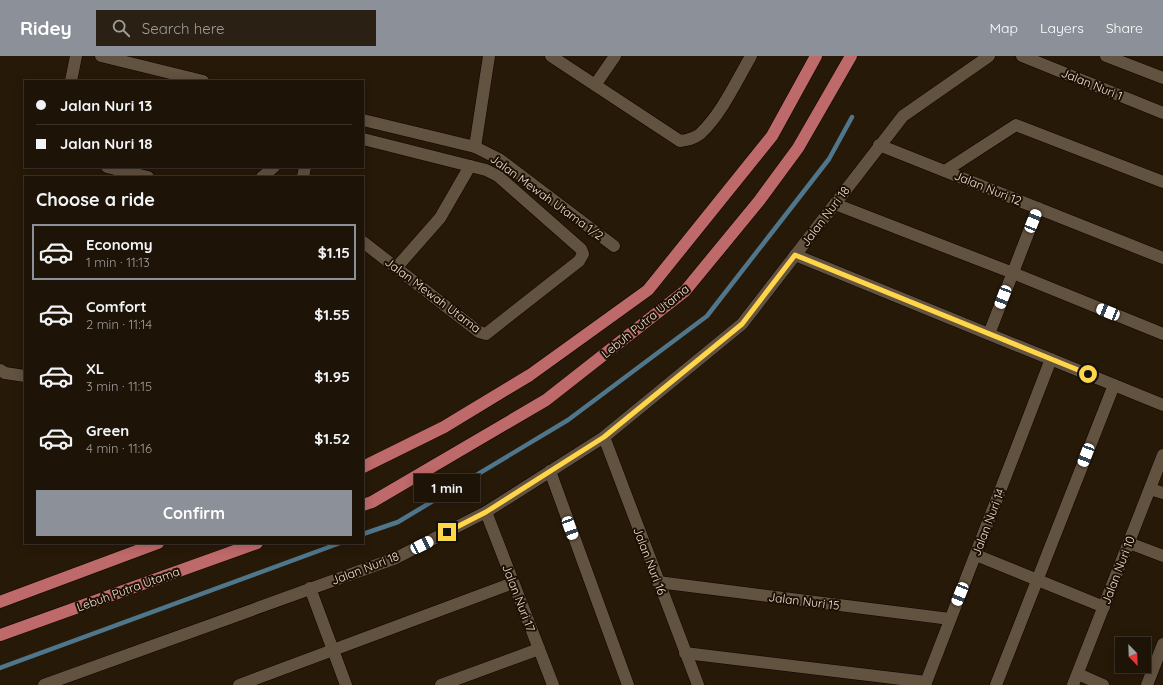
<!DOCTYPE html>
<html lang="en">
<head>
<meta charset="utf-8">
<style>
  body { margin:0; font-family:Quicksand,sans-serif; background:#2a2014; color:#f1f3f6; height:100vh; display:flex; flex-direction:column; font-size:15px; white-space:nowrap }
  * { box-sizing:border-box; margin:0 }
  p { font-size:13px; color:#a09e9b }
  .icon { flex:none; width:22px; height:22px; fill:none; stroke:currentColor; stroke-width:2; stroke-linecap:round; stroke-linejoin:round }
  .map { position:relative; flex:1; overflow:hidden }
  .drawer { position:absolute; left:24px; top:120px; width:340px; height:368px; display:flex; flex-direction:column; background:#1d1306; border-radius:0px; box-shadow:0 2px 10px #0003,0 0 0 1px #3b3228 }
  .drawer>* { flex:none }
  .guide { position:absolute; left:24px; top:24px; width:340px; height:88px; border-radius:0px; box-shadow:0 2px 10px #0003,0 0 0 1px #3b3228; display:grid; align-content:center; height:88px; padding:0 12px; background:#1d1306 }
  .needle { width:26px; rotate:157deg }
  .fabs { position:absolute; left:1115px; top:581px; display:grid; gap:8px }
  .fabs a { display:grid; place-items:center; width:36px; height:36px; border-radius:0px; background:#1d1306; box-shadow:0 2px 10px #0003,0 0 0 1px #3b3228; font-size:20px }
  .end { position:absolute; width:18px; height:18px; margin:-9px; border:5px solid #ffd54a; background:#111; box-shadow:0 0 0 2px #111 }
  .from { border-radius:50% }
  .bubble { position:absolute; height:28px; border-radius:0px; background:#1d1306; box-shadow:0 2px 10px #0003,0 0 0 1px #3b3228; font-size:13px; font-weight:700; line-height:28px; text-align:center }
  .car { position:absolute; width:12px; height:24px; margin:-12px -6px; border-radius:5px; box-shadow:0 0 3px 1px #0007; background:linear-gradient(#fff 24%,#345 0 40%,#fff 0 76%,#345 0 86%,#fff 0) }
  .guide b { display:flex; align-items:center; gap:14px; height:38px; font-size:15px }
  .guide b+b { border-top:1px solid #3b3228 }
  .guide i { width:10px; height:10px; background:#f1f3f6 }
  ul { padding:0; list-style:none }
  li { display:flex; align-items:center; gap:12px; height:56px; margin:0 8px 6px; padding:0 4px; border:2px solid transparent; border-radius:0px }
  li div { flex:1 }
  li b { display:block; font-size:15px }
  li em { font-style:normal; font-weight:700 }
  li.selected { border-color:#8c9099 }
  li>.icon { width:36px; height:36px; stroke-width:1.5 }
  h2 { padding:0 12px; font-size:18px; line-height:48px }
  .cta { display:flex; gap:8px; margin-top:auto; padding:8px 12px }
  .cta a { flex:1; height:46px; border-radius:0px; background:#8c9099; color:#fff; font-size:16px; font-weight:700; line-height:46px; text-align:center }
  header { display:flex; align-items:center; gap:24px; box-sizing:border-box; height:56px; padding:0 20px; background:#8c9099; color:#fff }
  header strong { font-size:19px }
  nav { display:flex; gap:22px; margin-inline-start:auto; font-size:14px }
  .search { width:280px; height:36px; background:#2a2014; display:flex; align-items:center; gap:10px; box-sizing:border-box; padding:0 14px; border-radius:0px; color:#a09e9b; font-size:15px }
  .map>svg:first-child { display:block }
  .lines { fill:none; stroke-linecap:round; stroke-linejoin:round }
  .stream { stroke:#4f768b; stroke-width:4.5 }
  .minor-casing { stroke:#0f0400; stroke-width:13 }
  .major-casing { stroke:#0f0400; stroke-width:13 }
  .minor { stroke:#625240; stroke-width:12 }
  .major { stroke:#be696a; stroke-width:12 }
  .route { stroke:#ffd54a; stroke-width:5 }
  .labels { text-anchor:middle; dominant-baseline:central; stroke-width:4; stroke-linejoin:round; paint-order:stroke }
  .street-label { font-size:12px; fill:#ede3d9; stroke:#1d1002 }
</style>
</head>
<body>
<header>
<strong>Ridey</strong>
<div class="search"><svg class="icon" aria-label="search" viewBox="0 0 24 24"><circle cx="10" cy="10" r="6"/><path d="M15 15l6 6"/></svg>Search here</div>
<nav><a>Map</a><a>Layers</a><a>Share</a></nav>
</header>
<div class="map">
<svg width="1163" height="629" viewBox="0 0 1163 629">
  <rect width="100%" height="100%" fill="#271908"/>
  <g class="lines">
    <g class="stream">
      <path d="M363 478 398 466 568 364 707 260 829 103 852 61"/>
      <path d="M0 612 340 487"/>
    </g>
    <g class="minor-casing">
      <g id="minor">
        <path d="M101 0 203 25"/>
        <path d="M551 0 680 85C687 84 694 83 700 78 722 57 736 26 751 0"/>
        <path d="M1022 0 1163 57"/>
        <path d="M1106 0 1163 22"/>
        <path d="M71 25 76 0"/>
        <path d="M595 29 615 0"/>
        <path d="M363 64 475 91 499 103 614 190"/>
        <path d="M363 83 486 114 498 120 581 193 583 198 579 205 486 278 479 276 363 186"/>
        <path d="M879 89 1163 202"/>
        <path d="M475 91 489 0"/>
        <path d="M107 111 148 121"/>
        <path d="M945 115 1016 69 1163 126"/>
        <path d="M262 121 274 111"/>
        <path d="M303 121 305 111"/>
        <path d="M835 148 1013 217 1163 278"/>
        <path d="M795 199 1163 349"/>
        <path d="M396 212 440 162 470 110"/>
        <path d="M989 278 1038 152"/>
        <path d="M0 314 5 317 25 320"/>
        <path d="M604 381 698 629"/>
        <path d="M550 415 628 629"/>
        <path d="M1150 433 1163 437"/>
        <path d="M486 456 553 629"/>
        <path d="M1129 487 1163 500"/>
        <path d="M976 499 1104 551"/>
        <path d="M658 526 950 563"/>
        <path d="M310 532 346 629"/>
        <path d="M685 597 926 626"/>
        <path d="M1078 618 1103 629"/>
        <path d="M44 629 396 502 486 456 604 381 742 268 903 60 989 0"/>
        <path d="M239 629 513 527"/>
        <path d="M441 629 539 593"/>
        <path d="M925 629 1051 303"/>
        <path d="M996 629 1114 329"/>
        <path d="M1073 629 1163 399"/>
        <path d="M1147 629 1163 588"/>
      </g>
    </g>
    <g class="major-casing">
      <g id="major">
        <path d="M363 411 444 371 530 319 648 234 772 80 816 0"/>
        <path d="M363 449 372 446 546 344 685 235 759 145 798 92 851 0"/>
        <path d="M0 546 158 487"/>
        <path d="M0 579 257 487"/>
      </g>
    </g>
    <use href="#minor" class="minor"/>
    <use href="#major" class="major"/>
  </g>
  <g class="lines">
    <path class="route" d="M447 476 486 456 604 381 742 268 795 199 1088 318"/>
  </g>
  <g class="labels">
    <g class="street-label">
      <text transform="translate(1092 28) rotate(22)">Jalan Nuri 1</text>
      <text transform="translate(988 132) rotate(22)">Jalan Nuri 12</text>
      <text transform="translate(547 141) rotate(36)">Jalan Mewah Utama 1/2</text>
      <text transform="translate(825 160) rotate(-53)">Jalan Nuri 18</text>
      <text transform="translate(433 239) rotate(37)">Jalan Mewah Utama</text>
      <text transform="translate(645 265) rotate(-39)">Lebuh Putra Utama</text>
      <text transform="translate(988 466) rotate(-69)">Jalan Nuri 14</text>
      <text transform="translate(650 505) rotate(69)">Jalan Nuri 16</text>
      <text transform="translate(365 512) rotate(-21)">Jalan Nuri 18</text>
      <text transform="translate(1118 514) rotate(-69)">Jalan Nuri 10</text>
      <text transform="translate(128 533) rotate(-20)">Lebuh Putra Utama</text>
      <text transform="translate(519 542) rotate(69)">Jalan Nuri 17</text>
      <text transform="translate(804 545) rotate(7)">Jalan Nuri 15</text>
    </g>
  </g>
</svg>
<div class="fabs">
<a><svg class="needle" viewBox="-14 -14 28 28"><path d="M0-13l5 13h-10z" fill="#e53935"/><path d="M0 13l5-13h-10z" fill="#a09e9b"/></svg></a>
</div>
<i class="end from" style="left:1088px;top:318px"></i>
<i class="end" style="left:447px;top:476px"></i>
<div class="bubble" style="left:414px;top:418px;width:66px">1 min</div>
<i class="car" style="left:1033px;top:165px;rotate:22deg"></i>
<i class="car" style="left:1003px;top:241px;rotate:201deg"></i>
<i class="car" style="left:1108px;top:256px;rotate:292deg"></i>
<i class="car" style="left:1086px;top:399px;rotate:201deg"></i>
<i class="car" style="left:570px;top:472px;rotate:160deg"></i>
<i class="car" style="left:422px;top:489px;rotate:63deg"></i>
<i class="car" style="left:960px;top:538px;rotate:202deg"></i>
<div class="guide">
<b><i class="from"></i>Jalan Nuri 13</b>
<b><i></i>Jalan Nuri 18</b>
</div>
<section class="drawer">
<h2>Choose a ride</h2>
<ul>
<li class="selected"><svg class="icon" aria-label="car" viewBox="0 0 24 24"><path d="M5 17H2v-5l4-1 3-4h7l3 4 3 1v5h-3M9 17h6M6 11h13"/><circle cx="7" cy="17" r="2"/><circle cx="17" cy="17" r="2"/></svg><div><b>Economy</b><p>1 min · 11:13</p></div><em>$1.15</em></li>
<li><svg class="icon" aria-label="car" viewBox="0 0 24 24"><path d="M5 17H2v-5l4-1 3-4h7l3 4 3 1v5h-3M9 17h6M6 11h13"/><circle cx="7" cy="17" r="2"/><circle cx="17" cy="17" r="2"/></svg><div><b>Comfort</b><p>2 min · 11:14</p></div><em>$1.55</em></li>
<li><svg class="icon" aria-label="car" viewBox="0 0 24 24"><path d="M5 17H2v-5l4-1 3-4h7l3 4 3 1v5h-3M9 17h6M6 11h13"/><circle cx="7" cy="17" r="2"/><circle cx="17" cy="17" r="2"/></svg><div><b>XL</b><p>3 min · 11:15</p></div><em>$1.95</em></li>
<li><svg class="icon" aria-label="car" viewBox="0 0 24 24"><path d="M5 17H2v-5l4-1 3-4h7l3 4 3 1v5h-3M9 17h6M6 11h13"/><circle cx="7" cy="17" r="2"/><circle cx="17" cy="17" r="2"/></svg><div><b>Green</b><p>4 min · 11:16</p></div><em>$1.52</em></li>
</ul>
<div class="cta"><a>Confirm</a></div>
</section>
</div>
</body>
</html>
